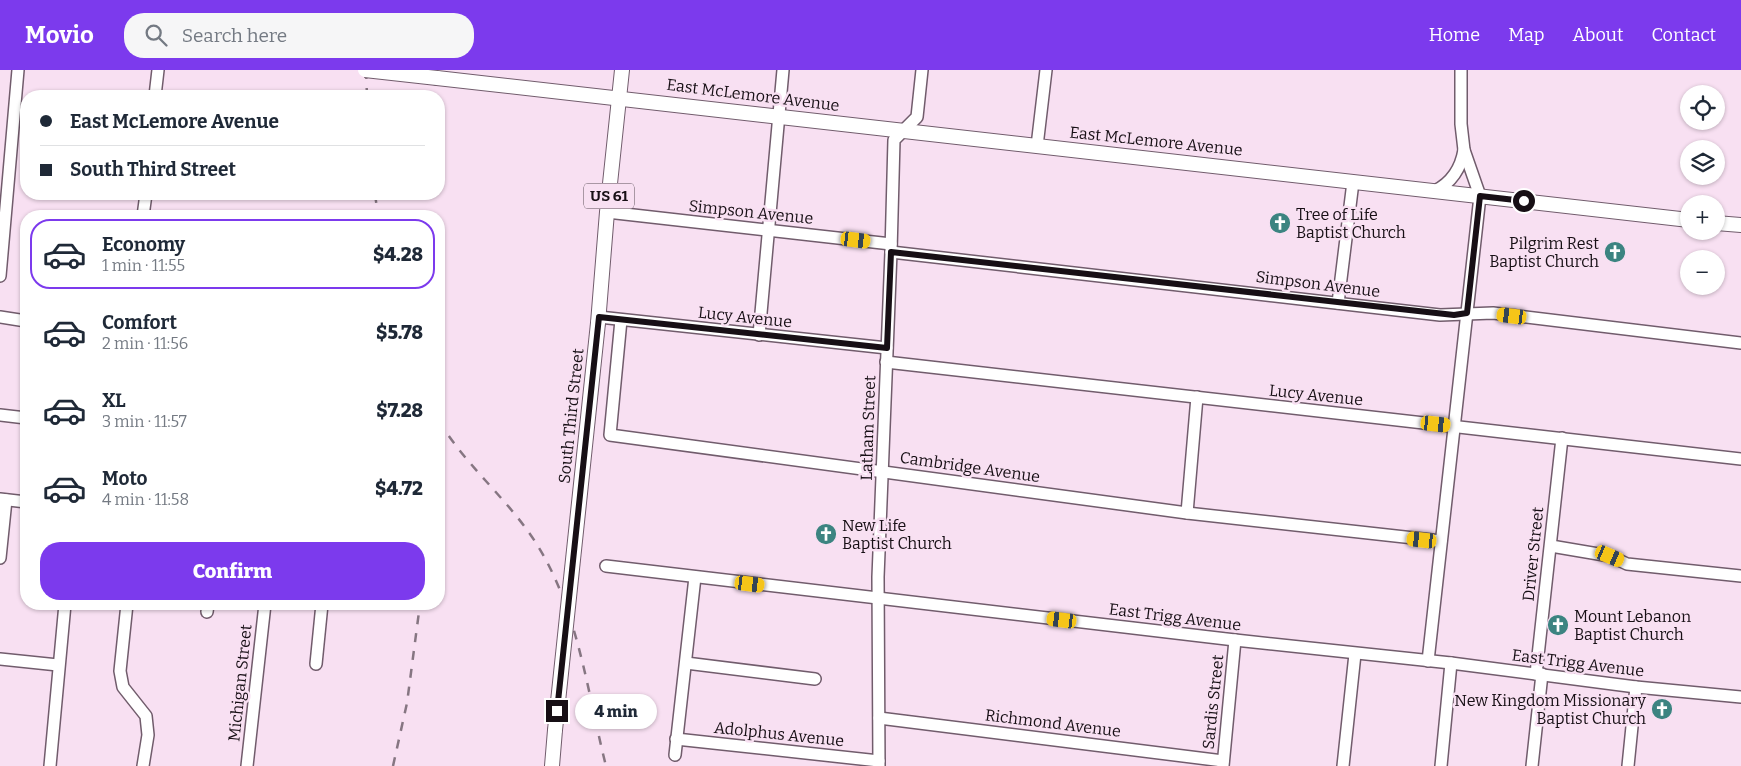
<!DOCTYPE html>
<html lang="en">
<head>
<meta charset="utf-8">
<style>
  body { margin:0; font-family:Bitter,serif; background:#f6f6f7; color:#1f2937; height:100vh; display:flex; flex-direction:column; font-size:19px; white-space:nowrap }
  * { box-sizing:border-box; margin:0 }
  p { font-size:16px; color:#747a83 }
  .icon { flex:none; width:28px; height:28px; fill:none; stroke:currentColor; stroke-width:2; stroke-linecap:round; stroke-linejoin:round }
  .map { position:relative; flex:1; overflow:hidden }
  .sheet { position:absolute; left:20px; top:140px; width:425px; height:400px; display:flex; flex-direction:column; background:#fff; border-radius:20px; box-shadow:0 1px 4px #0004 }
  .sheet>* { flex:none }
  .hud { position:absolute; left:20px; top:20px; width:425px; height:110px; border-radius:20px; box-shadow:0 1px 4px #0004; display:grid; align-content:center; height:110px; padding:0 20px; background:#fff }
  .fabs { position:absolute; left:1680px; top:15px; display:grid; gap:10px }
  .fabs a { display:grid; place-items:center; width:45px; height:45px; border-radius:50%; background:#fff; box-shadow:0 1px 4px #0004; font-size:25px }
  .end { position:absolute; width:22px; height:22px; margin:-11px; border:6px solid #170f15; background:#fff; box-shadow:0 0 0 2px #fff }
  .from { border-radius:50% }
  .bubble { position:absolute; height:35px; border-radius:18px; background:#fff; box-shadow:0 1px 4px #0004; font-size:16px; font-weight:800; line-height:35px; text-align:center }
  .car { position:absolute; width:15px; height:30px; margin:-15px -8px; border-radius:6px; box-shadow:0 0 4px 1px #0007; background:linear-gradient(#f5c518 24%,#345 0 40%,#f5c518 0 76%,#345 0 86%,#f5c518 0) }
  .hud b { display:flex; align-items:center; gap:18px; height:48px; font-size:19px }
  .hud b+b { border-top:1px solid #e0e1e3 }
  .hud i { width:12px; height:12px; background:#1f2937 }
  ul { padding:9px 0 0; list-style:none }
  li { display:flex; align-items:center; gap:15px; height:70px; margin:0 10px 8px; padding:0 10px; border:2px solid transparent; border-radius:20px }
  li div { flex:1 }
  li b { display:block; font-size:19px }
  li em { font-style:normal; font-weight:800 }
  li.active { border-color:#7c3aed }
  li>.icon { width:45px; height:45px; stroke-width:1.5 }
  .cta { display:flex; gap:10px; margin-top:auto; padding:10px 20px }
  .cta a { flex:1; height:58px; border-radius:20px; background:#7c3aed; color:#fff; font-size:20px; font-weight:800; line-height:58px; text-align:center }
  header { display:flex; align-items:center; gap:30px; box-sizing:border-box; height:70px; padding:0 25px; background:#7c3aed; color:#fff }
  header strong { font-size:24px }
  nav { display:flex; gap:28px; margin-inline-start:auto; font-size:18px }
  .search { width:350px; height:45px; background:#f6f6f7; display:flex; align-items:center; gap:12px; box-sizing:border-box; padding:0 18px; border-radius:20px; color:#747a83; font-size:19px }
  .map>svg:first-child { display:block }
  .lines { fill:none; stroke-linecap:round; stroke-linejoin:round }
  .minor-casing { stroke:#715c6c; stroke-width:14 }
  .major-casing { stroke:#715c6c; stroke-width:16 }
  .minor { stroke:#fff; stroke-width:11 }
  .major { stroke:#fff; stroke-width:14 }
  .rail { stroke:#867682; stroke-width:2.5; stroke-dasharray:9 9; stroke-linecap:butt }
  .major-bridge-casing { stroke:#715c6c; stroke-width:16; stroke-linecap:butt }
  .major-bridge { stroke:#fff; stroke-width:14 }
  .route { stroke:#170f15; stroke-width:6 }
  .labels { text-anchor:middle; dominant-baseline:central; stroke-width:5; stroke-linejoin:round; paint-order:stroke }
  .shield { fill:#f8e0f2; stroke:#5a4e57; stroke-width:1 }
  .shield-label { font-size:15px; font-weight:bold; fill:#170f15 }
  .street-label { font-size:16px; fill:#170f15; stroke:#f8e0f2 }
  .poi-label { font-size:16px; fill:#170f15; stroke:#f8e0f2; text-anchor:start }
</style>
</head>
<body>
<header>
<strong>Movio</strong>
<div class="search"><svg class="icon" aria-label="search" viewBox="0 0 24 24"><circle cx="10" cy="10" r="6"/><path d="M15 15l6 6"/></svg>Search here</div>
<nav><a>Home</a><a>Map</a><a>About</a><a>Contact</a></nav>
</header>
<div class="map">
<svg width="1741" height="696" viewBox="0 0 1741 696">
  <rect width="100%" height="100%" fill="#f8e0f2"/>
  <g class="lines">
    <g class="minor-casing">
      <g id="minor">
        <path d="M155 26 158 0"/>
        <path d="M1037 76 1046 0"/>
        <path d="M1435 121C1451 113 1461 98 1464 80"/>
        <path d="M607 142 891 174"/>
        <path d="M143 146 146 124"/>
        <path d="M891 182 1440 245 1493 243 1741 273"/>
        <path d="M0 206 18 0"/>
        <path d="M1338 233 1353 112"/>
        <path d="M0 247 26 251"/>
        <path d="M599 247 887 278"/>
        <path d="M621 250 610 365 1187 443 1441 471"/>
        <path d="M759 265 783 0"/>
        <path d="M886 292 1741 389"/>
        <path d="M0 345 26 348"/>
        <path d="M0 429 26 432"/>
        <path d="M1187 443 1197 327"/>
        <path d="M1551 476 1610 486 1627 494 1741 506"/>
        <path d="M0 488 6 430"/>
        <path d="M606 496 1235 570 1451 593 1636 617 1741 627"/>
        <path d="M127 534 120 601 123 617 146 646 148 665 143 696"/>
        <path d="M207 542 208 534"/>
        <path d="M0 589 58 595"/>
        <path d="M1428 591 1480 126 1464 80 1461 54V0"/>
        <path d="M686 593 815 609"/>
        <path d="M316 594 322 534"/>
        <path d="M1536 604 1562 368"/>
        <path d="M879 648 1223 691"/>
        <path d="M676 669 879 691"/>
        <path d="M675 685 695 507"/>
        <path d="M50 696 65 534"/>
        <path d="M247 696 265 534"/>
        <path d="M879 696 878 507 891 182 894 70 917 47 922 0"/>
        <path d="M1223 696 1235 570"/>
        <path d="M1343 696 1355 584"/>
        <path d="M1441 696 1451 593"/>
        <path d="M1532 696 1542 604"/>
        <path d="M1628 696 1636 617"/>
      </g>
    </g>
    <g class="major-casing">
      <g id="major">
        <path d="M437 8 1689 150"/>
        <path d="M1716 153 1741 155"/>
        <path d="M598 253 607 142 622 0"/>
        <path d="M552 696 555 660"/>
      </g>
    </g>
    <use href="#minor" class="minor"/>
    <use href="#major" class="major"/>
    <g class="rail">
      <path d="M366 0 367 26"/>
      <path d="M375 124 378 146"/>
      <path d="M439 351C466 396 508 429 536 473 578 539 587 621 606 696"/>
      <path d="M393 696 407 633 420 534"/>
    </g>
    <g class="major-bridge-casing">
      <g id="major-bridge">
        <path d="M365 0 437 8"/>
        <path d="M555 660 598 253"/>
      </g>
    </g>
    <use href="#major-bridge" class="major-bridge"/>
  </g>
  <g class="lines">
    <path class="route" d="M557 641 599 247 887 278 891 182 1454 245 1467 243 1480 126 1524 131"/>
  </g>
  <defs>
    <g id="church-disc" transform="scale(1.125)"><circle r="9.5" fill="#3c8481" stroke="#f8e0f2"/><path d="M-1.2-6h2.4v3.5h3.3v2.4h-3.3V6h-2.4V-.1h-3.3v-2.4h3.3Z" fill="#fff"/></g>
  </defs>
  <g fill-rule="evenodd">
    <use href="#church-disc" x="1280" y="153"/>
    <use href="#church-disc" x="1615" y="182"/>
    <use href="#church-disc" x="826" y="464"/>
    <use href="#church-disc" x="1558" y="555"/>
    <use href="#church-disc" x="1662" y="639"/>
  </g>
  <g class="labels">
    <rect class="shield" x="584" y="113.5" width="50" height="25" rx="4"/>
    <g class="shield-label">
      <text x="609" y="126">US 61</text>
    </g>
    <g class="street-label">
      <text transform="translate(753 25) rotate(7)">East McLemore Avenue</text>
      <text transform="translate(1156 71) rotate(6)">East McLemore Avenue</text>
      <text transform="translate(751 142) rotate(6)">Simpson Avenue</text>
      <text transform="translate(1318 214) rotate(7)">Simpson Avenue</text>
      <text transform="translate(745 247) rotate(6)">Lucy Avenue</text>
      <text transform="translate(1316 325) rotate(6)">Lucy Avenue</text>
      <text transform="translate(571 346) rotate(-84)">South Third Street</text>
      <text transform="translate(868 358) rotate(-88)">Latham Street</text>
      <text transform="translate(970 397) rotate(8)">Cambridge Avenue</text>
      <text transform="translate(1533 484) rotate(-84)">Driver Street</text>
      <text transform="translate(1175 547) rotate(7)">East Trigg Avenue</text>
      <text transform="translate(1578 593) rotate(7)">East Trigg Avenue</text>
      <text transform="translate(240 613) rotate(-84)">Michigan Street</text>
      <text transform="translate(1213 632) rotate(-84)">Sardis Street</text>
      <text transform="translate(1053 653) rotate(7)">Richmond Avenue</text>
      <text transform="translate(779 664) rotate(6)">Adolphus Avenue</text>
    </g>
    <g class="poi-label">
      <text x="1296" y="144">Tree of Life<tspan x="1296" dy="18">Baptist Church</tspan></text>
      <text x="1599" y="173" text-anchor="end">Pilgrim Rest<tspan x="1599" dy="18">Baptist Church</tspan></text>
      <text x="842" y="455">New Life<tspan x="842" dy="18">Baptist Church</tspan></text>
      <text x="1574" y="546">Mount Lebanon<tspan x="1574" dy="18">Baptist Church</tspan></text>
      <text x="1646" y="630" text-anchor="end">New Kingdom Missionary<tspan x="1646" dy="18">Baptist Church</tspan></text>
    </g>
  </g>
</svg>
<div class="fabs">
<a><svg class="icon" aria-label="locate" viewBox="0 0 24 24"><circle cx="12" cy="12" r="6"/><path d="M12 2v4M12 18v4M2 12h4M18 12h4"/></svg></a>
<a><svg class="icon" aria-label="layers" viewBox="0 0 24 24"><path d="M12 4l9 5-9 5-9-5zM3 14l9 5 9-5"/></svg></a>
<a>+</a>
<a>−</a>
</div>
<i class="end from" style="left:1524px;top:131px"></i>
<i class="end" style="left:557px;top:641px"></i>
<div class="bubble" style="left:575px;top:624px;width:82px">4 min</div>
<i class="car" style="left:856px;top:170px;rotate:97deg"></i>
<i class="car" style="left:1512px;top:246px;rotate:277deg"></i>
<i class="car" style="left:1436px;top:354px;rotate:96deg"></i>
<i class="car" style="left:1422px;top:470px;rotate:276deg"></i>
<i class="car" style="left:1610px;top:486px;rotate:113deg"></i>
<i class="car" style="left:750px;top:514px;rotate:97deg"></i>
<i class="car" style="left:1062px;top:550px;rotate:277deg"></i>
<div class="hud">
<b><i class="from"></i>East McLemore Avenue</b>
<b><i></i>South Third Street</b>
</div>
<section class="sheet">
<ul>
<li class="active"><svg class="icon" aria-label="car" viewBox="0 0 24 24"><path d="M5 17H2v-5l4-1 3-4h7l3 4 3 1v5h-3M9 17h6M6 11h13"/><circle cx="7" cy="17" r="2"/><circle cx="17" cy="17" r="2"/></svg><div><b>Economy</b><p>1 min · 11:55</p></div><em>$4.28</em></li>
<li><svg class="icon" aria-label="car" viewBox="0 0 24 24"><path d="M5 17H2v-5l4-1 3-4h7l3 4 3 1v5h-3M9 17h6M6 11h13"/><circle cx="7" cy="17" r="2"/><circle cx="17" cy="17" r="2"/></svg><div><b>Comfort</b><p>2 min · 11:56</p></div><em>$5.78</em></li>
<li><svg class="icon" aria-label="car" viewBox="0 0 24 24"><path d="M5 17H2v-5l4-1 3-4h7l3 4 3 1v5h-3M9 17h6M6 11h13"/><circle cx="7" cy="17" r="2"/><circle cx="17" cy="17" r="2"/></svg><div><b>XL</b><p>3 min · 11:57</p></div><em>$7.28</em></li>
<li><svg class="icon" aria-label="car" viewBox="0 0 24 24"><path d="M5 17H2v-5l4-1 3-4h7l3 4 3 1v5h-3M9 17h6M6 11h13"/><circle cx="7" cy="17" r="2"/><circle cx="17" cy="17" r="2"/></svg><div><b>Moto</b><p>4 min · 11:58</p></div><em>$4.72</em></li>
</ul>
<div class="cta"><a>Confirm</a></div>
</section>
</div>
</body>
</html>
